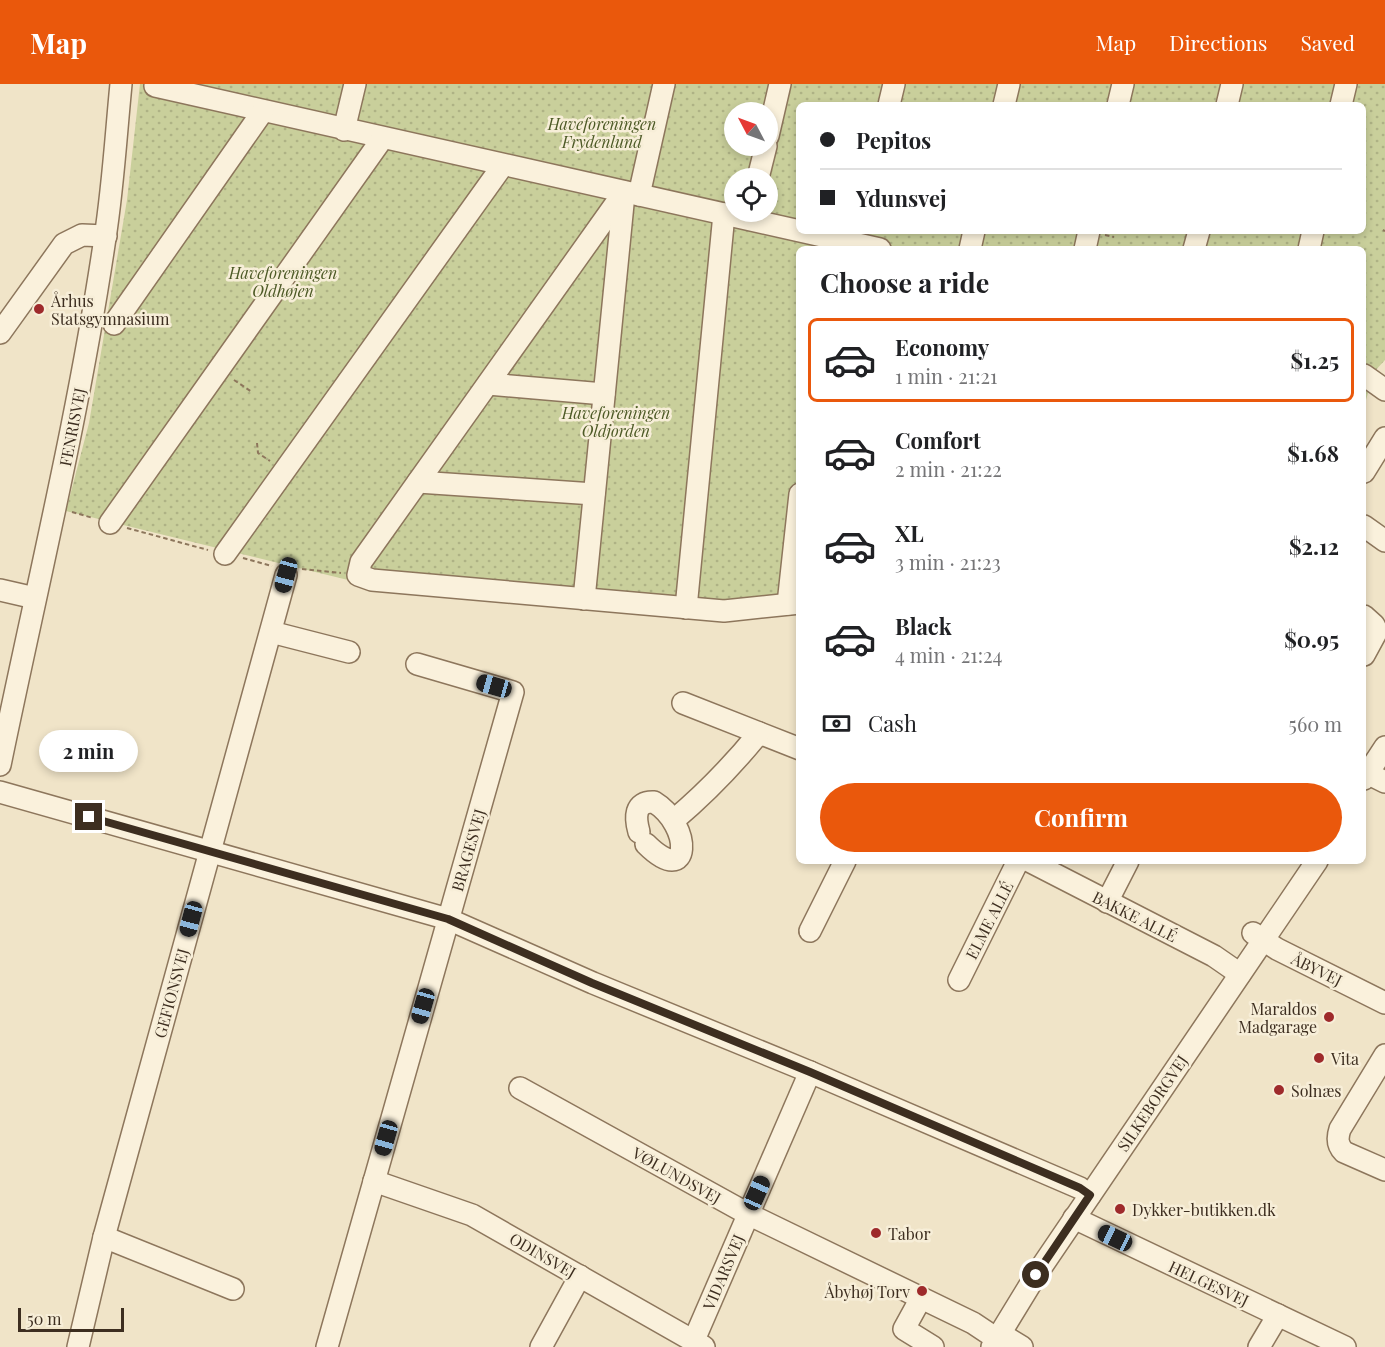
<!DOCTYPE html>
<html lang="en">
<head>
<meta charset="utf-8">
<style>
  body { margin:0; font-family:"Playfair Display",serif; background:#f2f2f2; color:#202124; height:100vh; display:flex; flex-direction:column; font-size:22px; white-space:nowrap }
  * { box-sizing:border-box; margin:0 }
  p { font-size:20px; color:#757577 }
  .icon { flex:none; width:33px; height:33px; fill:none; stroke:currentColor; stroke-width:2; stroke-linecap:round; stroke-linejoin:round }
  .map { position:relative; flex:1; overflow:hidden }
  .side { position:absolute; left:796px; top:162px; width:570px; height:618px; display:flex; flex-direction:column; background:#fff; border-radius:9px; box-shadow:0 3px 9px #0003 }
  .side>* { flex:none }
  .hud { position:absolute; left:796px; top:18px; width:570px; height:132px; border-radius:9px; box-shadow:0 3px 9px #0003; display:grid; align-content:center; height:132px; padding:0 24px; background:#fff }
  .needle { width:39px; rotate:311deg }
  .tools { position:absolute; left:724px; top:18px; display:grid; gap:12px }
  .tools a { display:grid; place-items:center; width:54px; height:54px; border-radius:50%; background:#fff; box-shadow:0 3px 9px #0003; font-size:30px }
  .scale { position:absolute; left:18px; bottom:15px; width:106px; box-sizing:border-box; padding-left:6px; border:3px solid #3d2e20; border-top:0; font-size:16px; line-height:21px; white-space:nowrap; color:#3d2e20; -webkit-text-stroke:4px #f7eed8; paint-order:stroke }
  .end { position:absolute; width:27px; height:27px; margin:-14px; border:8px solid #3d2e20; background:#fff; box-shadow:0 0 0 3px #fff }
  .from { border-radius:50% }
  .bubble { position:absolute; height:42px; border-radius:21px; background:#fff; box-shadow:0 3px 9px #0003; font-size:20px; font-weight:700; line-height:42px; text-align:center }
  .car { position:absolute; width:18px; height:36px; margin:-18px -9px; border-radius:8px; box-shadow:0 0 4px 2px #0007; background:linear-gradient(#222 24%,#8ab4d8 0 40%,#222 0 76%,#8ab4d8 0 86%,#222 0) }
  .hud b { display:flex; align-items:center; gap:21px; height:57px; font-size:22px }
  .hud b+b { border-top:2px solid #e0e0e0 }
  .hud i { width:15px; height:15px; background:#202124 }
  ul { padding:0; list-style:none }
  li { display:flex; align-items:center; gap:18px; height:84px; margin:0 12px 9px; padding:0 12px; border:3px solid transparent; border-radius:9px }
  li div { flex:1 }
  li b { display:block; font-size:22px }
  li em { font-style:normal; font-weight:700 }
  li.on { border-color:#ea580c }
  li>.icon { width:54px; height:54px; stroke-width:1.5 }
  h2 { padding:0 24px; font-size:27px; line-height:72px }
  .pay { display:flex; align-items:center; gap:15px; height:66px; padding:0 24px; font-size:22px }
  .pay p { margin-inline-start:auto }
  .cta { display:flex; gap:12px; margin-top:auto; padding:12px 24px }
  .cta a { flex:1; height:69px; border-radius:36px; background:#ea580c; color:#fff; font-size:24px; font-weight:700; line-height:69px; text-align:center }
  header { display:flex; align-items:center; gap:36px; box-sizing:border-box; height:84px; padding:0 30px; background:#ea580c; color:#fff }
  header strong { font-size:28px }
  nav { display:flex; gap:33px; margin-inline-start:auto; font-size:21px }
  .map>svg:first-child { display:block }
  .garden { fill:url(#garden-dots); fill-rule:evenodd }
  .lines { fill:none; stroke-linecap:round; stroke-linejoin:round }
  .minor-casing { stroke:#8d765c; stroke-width:24 }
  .path { stroke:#8d765c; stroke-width:2; stroke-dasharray:4.5 3; stroke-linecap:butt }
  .minor { stroke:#faf1dc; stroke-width:21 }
  .route { stroke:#3d2e20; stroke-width:8 }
  .poi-dot { fill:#9e2a2b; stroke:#f7eed8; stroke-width:2 }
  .labels { text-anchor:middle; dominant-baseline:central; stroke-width:5; stroke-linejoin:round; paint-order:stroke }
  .park-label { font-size:16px; font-style:italic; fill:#4d5a26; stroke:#f7eed8 }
  .poi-label { font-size:16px; fill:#3d2e20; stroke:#f7eed8; text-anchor:start }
  .street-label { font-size:16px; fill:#3d2e20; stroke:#f7eed8 }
</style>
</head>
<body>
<header>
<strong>Map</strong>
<nav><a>Map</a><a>Directions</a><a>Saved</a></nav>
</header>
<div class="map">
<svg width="1385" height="1263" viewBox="0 0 1385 1263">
  <defs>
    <pattern id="garden-dots" width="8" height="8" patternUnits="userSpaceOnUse" patternTransform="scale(1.5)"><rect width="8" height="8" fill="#c9cf9b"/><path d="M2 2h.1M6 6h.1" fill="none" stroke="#aeb285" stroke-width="1.8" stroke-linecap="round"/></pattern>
  </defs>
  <rect width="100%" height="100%" fill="#f0e4c8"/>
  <path class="garden" d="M140 0H1385V276L1374 288 1364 323V165H800L799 527 393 507 66 427 89 339 127 116ZM800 21H1364V147H800ZM735 28H768V62H735ZM735 94H768V128H735Z"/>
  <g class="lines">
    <g class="minor-casing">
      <g id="minor">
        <path d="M155 2 880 165"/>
        <path d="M889 21 894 0"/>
        <path d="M1004 21 1009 0"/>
        <path d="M1118 21 1123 0"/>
        <path d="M1227 21 1232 0"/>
        <path d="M1341 21 1346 0"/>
        <path d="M344 46 355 0"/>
        <path d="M768 52 780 0"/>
        <path d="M758 94 766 62"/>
        <path d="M624 108 361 478 358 491 372 496 724 527 800 519"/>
        <path d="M639 111 664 0"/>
        <path d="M970 165 974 147"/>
        <path d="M1085 165 1089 147"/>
        <path d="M1194 165 1199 147"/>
        <path d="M1309 165 1313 147"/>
        <path d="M114 240 263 27"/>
        <path d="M0 249 64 160 82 151 106 152"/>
        <path d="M1364 291 1385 306"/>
        <path d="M488 300 604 310"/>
        <path d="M1364 388 1385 354"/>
        <path d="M418 398 594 410"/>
        <path d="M110 439 382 55"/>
        <path d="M1364 442 1385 457"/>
        <path d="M225 470 503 81"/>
        <path d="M0 506 35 514"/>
        <path d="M584 515 624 110"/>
        <path d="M788 520 800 410"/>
        <path d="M686 524 724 130"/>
        <path d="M1364 532 1374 541 1377 547 1364 571"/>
        <path d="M271 548 349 568"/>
        <path d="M683 619 800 665"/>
        <path d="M0 681C36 506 79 331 105 154 113 103 116 51 121 0"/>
        <path d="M1367 689 1385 698"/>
        <path d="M1364 695 1385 663"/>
        <path d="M0 708 448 835 593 899 810 988 1080 1104 1090 1111"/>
        <path d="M674 736C706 709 733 681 759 649"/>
        <path d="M639 748C635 734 634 717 654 718 692 741 692 806 646 760"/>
        <path d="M1029 777 1214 872 1240 890"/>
        <path d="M1107 818 1128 777"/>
        <path d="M810 847 845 777"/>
        <path d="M1253 849 1277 865 1385 919"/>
        <path d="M959 896 1018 777"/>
        <path d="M1385 971 1340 1045C1337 1054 1337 1061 1344 1068L1385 1086"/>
        <path d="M520 1004 748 1130 973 1239 997 1255"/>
        <path d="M374 1097 472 1131 704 1263"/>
        <path d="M1074 1134 1345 1263"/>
        <path d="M104 1153 233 1205"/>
        <path d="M921 1214 904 1245 933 1263"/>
        <path d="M1001 1250 1022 1263"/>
        <path d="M694 1256 810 988"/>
        <path d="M78 1263 104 1153 286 491"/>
        <path d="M327 1263 513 608 417 580"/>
        <path d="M541 1263 580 1192"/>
        <path d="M992 1263 1036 1191 1317 777"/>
        <path d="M1259 1263 1278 1231"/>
      </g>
    </g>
    <g class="path">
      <path d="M1383 146 1385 147"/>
      <path d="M1105 151 1114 153"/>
      <path d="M234 296 252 308"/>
      <path d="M257 359 258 369 270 377"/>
      <path d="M72 428 93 434"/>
      <path d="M127 444 208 466"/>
      <path d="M243 474 272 482"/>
      <path d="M302 485 341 489"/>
    </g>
    <use href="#minor" class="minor"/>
  </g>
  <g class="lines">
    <path class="route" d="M89 733 448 835 592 899 810 988 1080 1104 1090 1111 1036 1191"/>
  </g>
  <g class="poi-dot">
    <circle cx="39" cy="225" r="6"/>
    <circle cx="1329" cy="933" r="6"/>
    <circle cx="1319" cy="974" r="6"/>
    <circle cx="1279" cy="1006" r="6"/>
    <circle cx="1120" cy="1125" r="6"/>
    <circle cx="876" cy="1149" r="6"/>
    <circle cx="922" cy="1207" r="6"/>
  </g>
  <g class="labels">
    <g class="park-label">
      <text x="602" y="39">Haveforeningen<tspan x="602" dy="18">Frydenlund</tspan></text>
      <text x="283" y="188">Haveforeningen<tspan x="283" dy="18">Oldhøjen</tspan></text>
      <text x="616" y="328">Haveforeningen<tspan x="616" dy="18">Oldjorden</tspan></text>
    </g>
    <g class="poi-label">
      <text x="51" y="216">Århus<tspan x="51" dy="18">Statsgymnasium</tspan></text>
      <text x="1317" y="924" text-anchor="end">Maraldos<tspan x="1317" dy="18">Madgarage</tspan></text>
      <text x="1331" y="974">Vita</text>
      <text x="1291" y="1006">Solnæs</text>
      <text x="1132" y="1125">Dykker-butikken.dk</text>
      <text x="888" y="1149">Tabor</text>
      <text x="910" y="1207" text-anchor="end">Åbyhøj Torv</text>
    </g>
    <g class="street-label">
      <text transform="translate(72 343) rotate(-79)">FENRISVEJ</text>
      <text transform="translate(468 766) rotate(-74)">BRAGESVEJ</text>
      <text transform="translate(1135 832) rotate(27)">BAKKE ALLÉ</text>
      <text transform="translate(989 836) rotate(-63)">ELME ALLÉ</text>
      <text transform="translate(1317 885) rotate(26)">ÅBYVEJ</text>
      <text transform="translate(171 909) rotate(-75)">GEFIONSVEJ</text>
      <text transform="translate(1152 1019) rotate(-56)">SILKEBORGVEJ</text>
      <text transform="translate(677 1091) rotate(29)">VØLUNDSVEJ</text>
      <text transform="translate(543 1171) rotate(30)">ODINSVEJ</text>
      <text transform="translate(723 1188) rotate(-67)">VIDARSVEJ</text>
      <text transform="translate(1209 1199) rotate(25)">HELGESVEJ</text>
    </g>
  </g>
</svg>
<div class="tools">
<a><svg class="needle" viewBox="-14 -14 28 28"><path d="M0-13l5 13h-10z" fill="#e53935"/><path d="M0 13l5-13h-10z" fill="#757577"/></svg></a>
<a><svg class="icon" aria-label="locate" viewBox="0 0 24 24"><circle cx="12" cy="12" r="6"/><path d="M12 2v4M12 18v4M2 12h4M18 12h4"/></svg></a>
</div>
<div class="scale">50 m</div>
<i class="end from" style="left:1036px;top:1191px"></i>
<i class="end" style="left:89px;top:733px"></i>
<div class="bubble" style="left:39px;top:646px;width:99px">2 min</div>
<i class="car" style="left:286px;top:491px;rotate:195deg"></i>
<i class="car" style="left:494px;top:602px;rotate:286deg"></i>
<i class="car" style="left:191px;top:835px;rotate:195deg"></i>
<i class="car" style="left:423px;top:922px;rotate:196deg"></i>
<i class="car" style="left:386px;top:1054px;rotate:196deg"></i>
<i class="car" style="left:757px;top:1109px;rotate:24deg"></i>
<i class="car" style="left:1115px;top:1154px;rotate:295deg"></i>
<div class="hud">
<b><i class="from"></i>Pepitos</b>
<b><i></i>Ydunsvej</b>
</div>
<section class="side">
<h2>Choose a ride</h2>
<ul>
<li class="on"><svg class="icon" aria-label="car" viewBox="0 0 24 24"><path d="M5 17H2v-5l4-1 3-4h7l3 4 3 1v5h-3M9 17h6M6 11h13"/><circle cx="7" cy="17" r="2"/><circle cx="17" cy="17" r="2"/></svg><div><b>Economy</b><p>1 min · 21:21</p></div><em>$1.25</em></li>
<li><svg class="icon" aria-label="car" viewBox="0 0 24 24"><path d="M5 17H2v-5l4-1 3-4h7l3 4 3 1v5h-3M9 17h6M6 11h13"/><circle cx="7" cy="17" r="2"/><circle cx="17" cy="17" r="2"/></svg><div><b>Comfort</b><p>2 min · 21:22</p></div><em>$1.68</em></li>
<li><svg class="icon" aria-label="car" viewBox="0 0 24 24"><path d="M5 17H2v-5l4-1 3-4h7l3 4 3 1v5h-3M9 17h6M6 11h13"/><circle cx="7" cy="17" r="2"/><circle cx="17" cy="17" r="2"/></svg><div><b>XL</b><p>3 min · 21:23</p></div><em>$2.12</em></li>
<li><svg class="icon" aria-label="car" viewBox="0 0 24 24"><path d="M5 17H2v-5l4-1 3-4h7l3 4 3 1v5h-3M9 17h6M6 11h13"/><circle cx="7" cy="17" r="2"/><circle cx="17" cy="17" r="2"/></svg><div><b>Black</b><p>4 min · 21:24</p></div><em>$0.95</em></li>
</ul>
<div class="pay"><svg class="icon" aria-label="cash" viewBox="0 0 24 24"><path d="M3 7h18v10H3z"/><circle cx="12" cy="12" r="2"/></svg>Cash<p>560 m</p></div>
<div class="cta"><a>Confirm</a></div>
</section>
</div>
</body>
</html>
